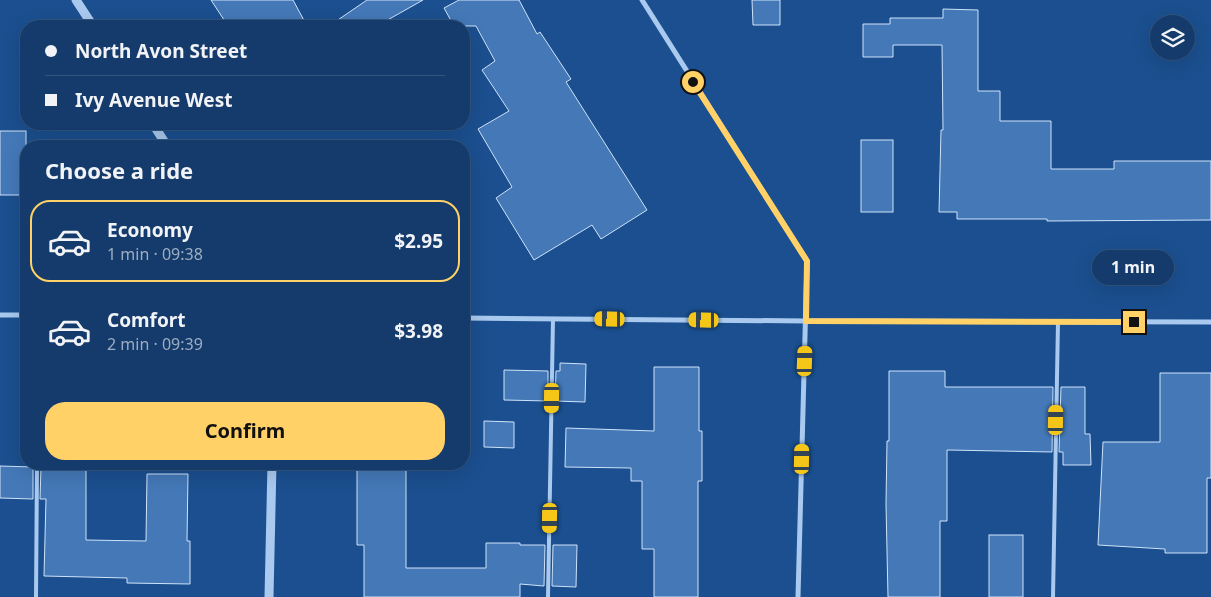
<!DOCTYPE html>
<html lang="en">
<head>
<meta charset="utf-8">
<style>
  body { margin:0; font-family:"Noto Sans",sans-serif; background:#214673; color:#f1f3f6; height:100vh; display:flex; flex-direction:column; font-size:19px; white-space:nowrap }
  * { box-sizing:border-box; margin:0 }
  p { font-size:16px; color:#9dadc1 }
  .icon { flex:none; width:28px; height:28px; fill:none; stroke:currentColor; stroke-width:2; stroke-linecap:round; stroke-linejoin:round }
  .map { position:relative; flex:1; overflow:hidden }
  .panel { position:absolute; left:20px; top:140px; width:450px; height:330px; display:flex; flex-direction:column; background:#143b6b; border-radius:20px; box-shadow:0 5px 20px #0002,0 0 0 1px #33557e }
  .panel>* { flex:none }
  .guide { position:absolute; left:20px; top:20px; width:450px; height:110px; border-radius:20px; box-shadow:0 5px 20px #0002,0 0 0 1px #33557e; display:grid; align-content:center; height:110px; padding:0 25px; background:#143b6b }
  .tools { position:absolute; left:1150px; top:15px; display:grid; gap:10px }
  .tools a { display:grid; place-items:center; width:45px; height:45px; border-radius:50%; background:#143b6b; box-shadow:0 5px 20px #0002,0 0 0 1px #33557e; font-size:25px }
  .end { position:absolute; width:22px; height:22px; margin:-11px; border:6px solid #ffd166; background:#111; box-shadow:0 0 0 2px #111 }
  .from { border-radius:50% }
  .bubble { position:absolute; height:35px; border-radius:18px; background:#143b6b; box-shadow:0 5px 20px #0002,0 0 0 1px #33557e; font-size:16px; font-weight:700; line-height:35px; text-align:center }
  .car { position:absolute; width:15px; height:30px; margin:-15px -8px; border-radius:6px; box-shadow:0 0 4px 1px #0007; background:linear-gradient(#f5c518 24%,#345 0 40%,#f5c518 0 76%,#345 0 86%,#f5c518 0) }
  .guide b { display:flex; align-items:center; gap:18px; height:48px; font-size:19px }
  .guide b+b { border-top:1px solid #33557e }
  .guide i { width:12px; height:12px; background:#f1f3f6 }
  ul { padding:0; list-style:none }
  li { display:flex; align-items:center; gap:15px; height:82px; margin:0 10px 8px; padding:0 15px; border:2px solid transparent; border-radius:20px }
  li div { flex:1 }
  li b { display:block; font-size:19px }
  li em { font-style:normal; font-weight:700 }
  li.active { border-color:#ffd166 }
  li>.icon { width:45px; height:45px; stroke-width:1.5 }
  h2 { padding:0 25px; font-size:22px; line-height:60px }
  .button { display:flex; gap:10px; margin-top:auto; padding:10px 25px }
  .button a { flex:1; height:58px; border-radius:20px; background:#ffd166; color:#111; font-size:20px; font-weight:700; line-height:58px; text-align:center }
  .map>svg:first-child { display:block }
  .building { fill:#4478b7; stroke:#cfe3fa }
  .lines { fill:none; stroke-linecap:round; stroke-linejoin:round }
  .service { stroke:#a9c9ee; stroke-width:4 }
  .minor { stroke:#a9c9ee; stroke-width:5 }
  .tertiary { stroke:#a9c9ee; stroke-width:9 }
  .route { stroke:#ffd166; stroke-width:6 }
</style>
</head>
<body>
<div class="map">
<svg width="1211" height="597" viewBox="0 0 1211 597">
  <rect width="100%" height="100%" fill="#1b4f8f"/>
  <g class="building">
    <path d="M211 0H293L307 26H228Z"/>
    <path d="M367 0H423L377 26H329Z"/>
    <path d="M459 0H519L537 34 540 32 571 79 566 82 647 210 601 239 592 225 534 260 496 198 512 187 478 129 509 111 482 70 495 61 476 26H454L444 8Z"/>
    <path d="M752 0H780V25H753Z"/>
    <path d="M943 9 978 10V91H1000V121H1051V169H1114V161H1211V220L1047 221V219H957V212H939L941 130H943L942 45H893V57H863V24H890V18H943Z"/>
    <rect x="0" y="131" width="26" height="64"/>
    <rect x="861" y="140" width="32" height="72"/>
    <path d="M560 363 586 364 585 402 555 401 556 371H560Z"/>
    <path d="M654 367H699V431H702V481H698V597H654V549H642V481H631V468L565 467 566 428 654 431Z"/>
    <path d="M504 370 548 371V401L504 400Z"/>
    <path d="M889 371H945V387H1053L1052 452 947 450V521H940V597H888L886 504 887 441H889Z"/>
    <path d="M1160 373H1211V478H1207V553H1165V549L1098 545 1103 442H1160Z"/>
    <path d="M1061 387H1085V434H1090L1091 465H1063V452H1059Z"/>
    <path d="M484 421 514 422V448L484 447Z"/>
    <path d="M357 464H406V568H486V543H520V545H545L544 586 520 584V597H364V545H357Z"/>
    <path d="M0 466 33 467V499L0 498Z"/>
    <path d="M41 467H86V540L146 541 147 474H188L187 541H190V584L127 583V578L44 576 46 499H40Z"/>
    <rect x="989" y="535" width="34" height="62"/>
    <path d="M553 545H577L576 587 552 586Z"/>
  </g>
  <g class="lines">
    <g class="service">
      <path d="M36 597 37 464"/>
      <path d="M548 597 553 319"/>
      <path d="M1053 597 1058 322"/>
    </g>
    <g class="minor">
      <path d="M642 0 807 261 798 597"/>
      <path d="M0 315H26"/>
      <path d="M464 318 806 321 1211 322"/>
    </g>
    <g class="tertiary">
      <path d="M76 0 93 26"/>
      <path d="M153 124 167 146"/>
      <path d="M269 597 272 464"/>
    </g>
  </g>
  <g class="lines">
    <path class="route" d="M693 82 807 261 806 321 1134 322"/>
  </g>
</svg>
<div class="tools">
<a><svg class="icon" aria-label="layers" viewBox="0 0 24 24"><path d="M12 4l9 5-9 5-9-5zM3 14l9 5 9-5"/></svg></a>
</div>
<i class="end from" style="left:693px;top:82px"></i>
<i class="end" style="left:1134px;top:322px"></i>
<div class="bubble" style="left:1092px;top:250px;width:82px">1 min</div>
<i class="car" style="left:610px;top:319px;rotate:271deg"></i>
<i class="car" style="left:704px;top:320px;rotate:271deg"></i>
<i class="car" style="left:805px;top:361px;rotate:2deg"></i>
<i class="car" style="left:552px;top:398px;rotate:181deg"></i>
<i class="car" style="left:1056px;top:420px;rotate:1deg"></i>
<i class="car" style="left:802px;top:459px;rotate:1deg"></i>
<i class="car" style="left:550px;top:518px;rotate:181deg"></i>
<div class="guide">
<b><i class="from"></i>North Avon Street</b>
<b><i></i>Ivy Avenue West</b>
</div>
<section class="panel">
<h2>Choose a ride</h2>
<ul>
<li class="active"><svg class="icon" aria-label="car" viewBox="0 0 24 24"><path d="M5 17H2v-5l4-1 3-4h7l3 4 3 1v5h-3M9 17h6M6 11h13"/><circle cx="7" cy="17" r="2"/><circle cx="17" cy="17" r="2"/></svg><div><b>Economy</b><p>1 min · 09:38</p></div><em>$2.95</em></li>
<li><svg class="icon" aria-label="car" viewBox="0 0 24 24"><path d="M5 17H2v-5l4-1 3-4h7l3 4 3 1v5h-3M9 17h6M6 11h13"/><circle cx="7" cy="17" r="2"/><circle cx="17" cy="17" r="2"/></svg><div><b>Comfort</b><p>2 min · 09:39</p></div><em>$3.98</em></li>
</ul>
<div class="button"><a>Confirm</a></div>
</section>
</div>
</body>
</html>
